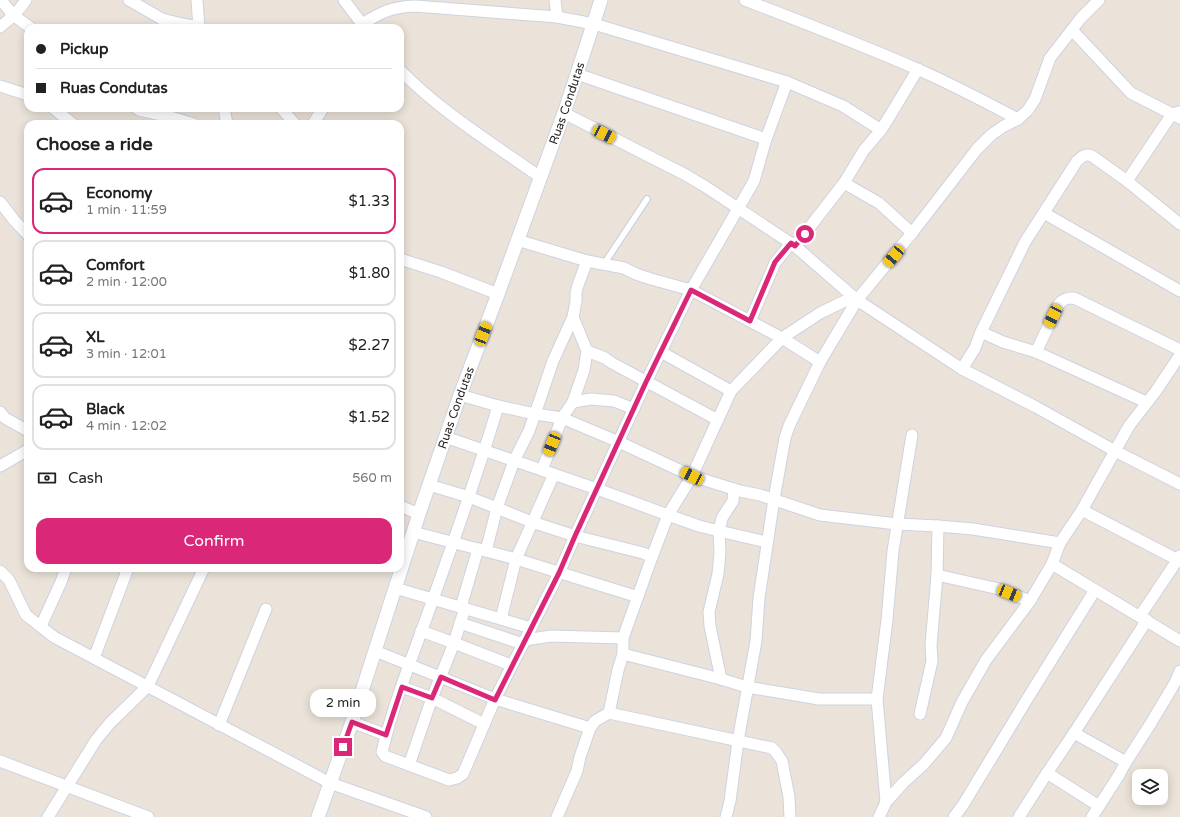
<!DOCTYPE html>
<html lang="en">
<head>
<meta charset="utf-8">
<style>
  body { margin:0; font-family:"Varela Round",sans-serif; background:#f6f6f6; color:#222; height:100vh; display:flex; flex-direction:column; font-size:15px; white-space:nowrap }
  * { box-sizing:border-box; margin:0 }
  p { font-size:13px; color:#767676 }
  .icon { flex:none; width:22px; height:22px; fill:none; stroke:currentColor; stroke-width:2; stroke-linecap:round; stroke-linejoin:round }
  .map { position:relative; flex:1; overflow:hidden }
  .drawer { position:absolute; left:24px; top:120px; width:380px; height:452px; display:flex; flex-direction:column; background:#fff; border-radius:12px; box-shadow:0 2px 10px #0003 }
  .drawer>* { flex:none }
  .top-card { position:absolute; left:24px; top:24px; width:380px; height:88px; border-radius:12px; box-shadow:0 2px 10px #0003; display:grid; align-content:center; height:88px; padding:0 12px; background:#fff }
  .tools { position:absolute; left:1132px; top:769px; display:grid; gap:8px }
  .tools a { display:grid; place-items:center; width:36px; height:36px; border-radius:8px; background:#fff; box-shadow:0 2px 10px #0003; font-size:20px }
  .end { position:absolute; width:18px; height:18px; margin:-9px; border:5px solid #db2777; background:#fff; box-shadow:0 0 0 2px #fff }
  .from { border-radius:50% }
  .bubble { position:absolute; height:28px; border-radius:12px; background:#fff; box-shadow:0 2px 10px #0003; font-size:13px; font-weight:600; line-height:28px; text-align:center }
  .car { position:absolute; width:12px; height:24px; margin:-12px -6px; border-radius:5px; box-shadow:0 0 3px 1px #0007; background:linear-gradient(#f5c518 24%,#345 0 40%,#f5c518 0 76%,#345 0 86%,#f5c518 0) }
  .top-card b { display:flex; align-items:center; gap:14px; height:38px; font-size:15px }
  .top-card b+b { border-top:1px solid #e0e0e0 }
  .top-card i { width:10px; height:10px; background:#222 }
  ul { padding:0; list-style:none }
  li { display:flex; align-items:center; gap:12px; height:66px; margin:0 8px 6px; padding:0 4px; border:2px solid #e0e0e0; border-radius:12px }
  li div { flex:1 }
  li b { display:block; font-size:15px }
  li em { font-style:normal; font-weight:600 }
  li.current { border-color:#db2777 }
  li>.icon { width:36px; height:36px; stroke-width:1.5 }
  h2 { padding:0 12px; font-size:18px; line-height:48px }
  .pay { display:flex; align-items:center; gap:10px; height:44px; padding:0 12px; font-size:15px }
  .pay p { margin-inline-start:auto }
  .primary-button { display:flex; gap:8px; margin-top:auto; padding:8px 12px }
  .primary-button a { flex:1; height:46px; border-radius:12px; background:#db2777; color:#fff; font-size:16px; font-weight:600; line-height:46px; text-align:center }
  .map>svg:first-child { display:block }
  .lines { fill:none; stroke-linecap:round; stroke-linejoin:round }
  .service-casing { stroke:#ced2e1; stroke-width:8 }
  .minor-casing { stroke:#ced2e1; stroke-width:13 }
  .tertiary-casing { stroke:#ced2e1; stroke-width:15 }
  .service { stroke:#fff; stroke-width:5.5 }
  .minor { stroke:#fff; stroke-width:11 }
  .tertiary { stroke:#fff; stroke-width:13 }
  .route { stroke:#db2777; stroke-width:5 }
  .labels { text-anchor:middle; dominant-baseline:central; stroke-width:4; stroke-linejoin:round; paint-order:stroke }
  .street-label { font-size:12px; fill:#282828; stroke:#fff }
</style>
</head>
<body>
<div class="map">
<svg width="1180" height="817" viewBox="0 0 1180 817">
  <rect width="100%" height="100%" fill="#ebe3d9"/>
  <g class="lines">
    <g class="service-casing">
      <path id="service" d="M604 264 647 199"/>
    </g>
    <g class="minor-casing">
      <g id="minor">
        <path d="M1 0 13 15 31 28"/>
        <path d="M129 0 162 19 182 24 199 27"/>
        <path d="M197 0 199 28"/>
        <path d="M344 0 365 28"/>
        <path d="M555 0 557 17"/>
        <path d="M745 0C802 22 860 44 917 69 952 84 985 102 1018 119"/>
        <path d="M362 24C382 12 391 7 415 6L557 17 594 24 787 82 766 139 754 181 691 290 646 382 575 536 559 573 495 699 463 774 457 778 449 780 385 756 382 752C393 705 411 660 427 616 452 546 477 477 498 406"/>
        <path d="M0 27C10 19 19 11 26 0"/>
        <path d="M1072 30 1131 93 1180 118"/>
        <path d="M400 70C441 112 492 143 540 177"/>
        <path d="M577 74 766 139"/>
        <path d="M787 82 843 106 881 130"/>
        <path d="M0 86 28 95"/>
        <path d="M53 108 73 124"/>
        <path d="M136 108 139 110 167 116 194 124"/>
        <path d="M224 108 227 124"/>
        <path d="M281 108 295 124"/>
        <path d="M564 113 684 174 706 187 795 246 857 300 962 369 1036 407 1115 451 1180 484"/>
        <path d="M313 124 323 108"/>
        <path d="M1127 181 1172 114 1179 112"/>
        <path d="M844 183 879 203 912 233"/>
        <path d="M0 202 14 220 28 235"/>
        <path d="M1044 213 1180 291"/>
        <path d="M517 240 587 261 624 268 636 274 651 279 691 290 782 338 820 313 853 297"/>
        <path d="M795 246 844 183 864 150 881 130 891 114 918 69"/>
        <path d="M400 259 441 272 498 294"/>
        <path d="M750 321 775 263 791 243"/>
        <path d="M981 332 1025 242 1077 161C1082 157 1085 153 1092 156L1127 181 1180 224"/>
        <path d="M587 351 605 358 612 363 718 420"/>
        <path d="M661 352 731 391"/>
        <path d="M1036 352 1059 304C1063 299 1067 298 1074 298L1180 350"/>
        <path d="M962 369 975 348 981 332 1003 342 1036 352 1146 402"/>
        <path d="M460 395 498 406 535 414 553 361 573 317 576 301V293L578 285 587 261"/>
        <path d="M573 402 584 370 587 351 573 317"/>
        <path d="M0 412 5 418 28 431"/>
        <path d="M445 437 597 489 668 515 699 526 719 531 767 542"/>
        <path d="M0 466 28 450"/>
        <path d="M542 470 562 418 619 442 692 476 740 491 760 495 820 515 897 524 938 526 973 529 1060 543"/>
        <path d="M429 485 469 497 532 522 575 536 643 553 652 557 668 515 692 476 731 391 782 338 820 362"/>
        <path d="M400 506 419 514"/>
        <path d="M1082 510 1180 561"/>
        <path d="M413 532 516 559 635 596H638L623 638V654"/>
        <path d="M486 551 497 508 514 461 529 431 535 414 562 418 573 402 591 399 614 401 634 409"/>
        <path d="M1052 564 1180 641"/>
        <path d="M0 571 9 580 26 615 54 637 330 783 426 817"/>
        <path d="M937 575 999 589 1030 601"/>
        <path d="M395 588 531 628"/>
        <path d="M638 596 652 557"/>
        <path d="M461 607 478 549"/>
        <path d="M465 608 454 643 511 665"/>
        <path d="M1140 616 1180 556"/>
        <path d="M501 619 516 559 554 474"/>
        <path d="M460 623 523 644"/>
        <path d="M41 626 61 582 66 568"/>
        <path d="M525 640 551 636 623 638"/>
        <path d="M375 651 495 699 590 728"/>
        <path d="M94 658 128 568"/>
        <path d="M721 679 710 626 709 612 718 574 720 552 719 531 722 518 733 501 734 489"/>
        <path d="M402 687 432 698 484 724"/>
        <path d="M609 713 772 748 776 752 782 761 789 797 790 817"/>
        <path d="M920 714 932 661 931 645 937 575 938 526"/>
        <path d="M352 722 386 735"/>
        <path d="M219 725 266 609"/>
        <path d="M1074 733 1126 762"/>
        <path d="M0 761 148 817"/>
        <path d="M409 765 432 698 454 643 421 631"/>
        <path d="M1047 773 1099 806"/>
        <path d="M886 802 877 699 887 620 893 551 912 435"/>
        <path d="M48 817 96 740 110 723 148 686 204 568"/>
        <path d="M557 817 577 771 580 757 590 728 595 721 609 713 618 670 623 654 721 679 747 687 819 699H877"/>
        <path d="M726 817 730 801 738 741 756 641 759 598 774 499 785 438 789 426 820 362 857 300 912 233 977 149 991 135 1004 126 1018 119 1028 110 1035 99 1050 58 1081 18 1099 0"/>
        <path d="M879 817 886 802 903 783 923 765 946 738 962 702 986 660 1030 601 1052 564 1060 543 1082 510 1129 426 1156 391 1180 355"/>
        <path d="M954 817 963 805 1029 696 1095 590"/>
        <path d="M1019 817 1047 773 1074 733 1147 620"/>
        <path d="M1092 817 1119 775 1126 762 1151 723 1176 681 1180 671"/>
      </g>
    </g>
    <g class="tertiary-casing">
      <g id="tertiary">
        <path id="s1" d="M318 817 352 722 419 514 460 395 498 294 564 113 577 74 601 0"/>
      </g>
    </g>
    <use href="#service" class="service"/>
    <use href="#minor" class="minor"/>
    <use href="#tertiary" class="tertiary"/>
  </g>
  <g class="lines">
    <path class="route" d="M343 747 352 722 386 735 402 687 432 698 441 677 495 700 559 573 575 536 646 382 691 290 750 321 775 262 791 243 795 246 805 234"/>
  </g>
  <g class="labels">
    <g class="street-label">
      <text stroke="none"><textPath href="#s1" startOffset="756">Ruas Condutas</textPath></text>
      <text stroke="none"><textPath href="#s1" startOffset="432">Ruas Condutas</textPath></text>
    </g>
  </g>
</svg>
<div class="tools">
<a><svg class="icon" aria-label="layers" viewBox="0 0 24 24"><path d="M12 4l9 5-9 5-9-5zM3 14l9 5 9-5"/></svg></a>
</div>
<i class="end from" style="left:805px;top:234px"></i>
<i class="end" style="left:343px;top:747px"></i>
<div class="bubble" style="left:310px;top:689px;width:66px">2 min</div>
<i class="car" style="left:604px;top:134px;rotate:117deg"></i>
<i class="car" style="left:894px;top:256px;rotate:220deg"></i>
<i class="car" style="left:1053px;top:316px;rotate:206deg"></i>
<i class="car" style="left:483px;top:334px;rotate:21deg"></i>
<i class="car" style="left:552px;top:444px;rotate:202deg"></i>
<i class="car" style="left:692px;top:476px;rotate:296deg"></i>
<i class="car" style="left:1009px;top:593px;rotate:112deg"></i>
<div class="top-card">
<b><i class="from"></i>Pickup</b>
<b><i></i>Ruas Condutas</b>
</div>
<section class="drawer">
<h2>Choose a ride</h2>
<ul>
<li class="current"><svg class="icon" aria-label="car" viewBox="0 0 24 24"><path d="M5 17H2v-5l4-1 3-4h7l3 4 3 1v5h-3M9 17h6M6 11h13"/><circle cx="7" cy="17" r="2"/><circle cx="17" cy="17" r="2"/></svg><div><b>Economy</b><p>1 min · 11:59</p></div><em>$1.33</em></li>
<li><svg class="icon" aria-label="car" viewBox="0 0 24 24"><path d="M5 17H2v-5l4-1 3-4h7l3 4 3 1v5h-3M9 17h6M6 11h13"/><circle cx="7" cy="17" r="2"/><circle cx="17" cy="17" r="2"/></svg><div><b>Comfort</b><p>2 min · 12:00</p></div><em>$1.80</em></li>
<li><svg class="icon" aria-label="car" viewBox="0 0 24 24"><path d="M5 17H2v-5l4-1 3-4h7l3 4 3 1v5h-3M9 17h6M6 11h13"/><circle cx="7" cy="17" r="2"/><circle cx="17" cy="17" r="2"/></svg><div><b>XL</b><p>3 min · 12:01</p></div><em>$2.27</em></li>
<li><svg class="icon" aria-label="car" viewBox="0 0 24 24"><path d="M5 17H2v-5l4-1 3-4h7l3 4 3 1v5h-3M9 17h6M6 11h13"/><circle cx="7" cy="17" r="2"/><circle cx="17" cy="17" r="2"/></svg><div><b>Black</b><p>4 min · 12:02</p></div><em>$1.52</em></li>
</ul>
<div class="pay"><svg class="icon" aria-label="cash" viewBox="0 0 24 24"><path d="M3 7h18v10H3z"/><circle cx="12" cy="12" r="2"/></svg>Cash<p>560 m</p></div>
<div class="primary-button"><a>Confirm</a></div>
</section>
</div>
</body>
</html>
